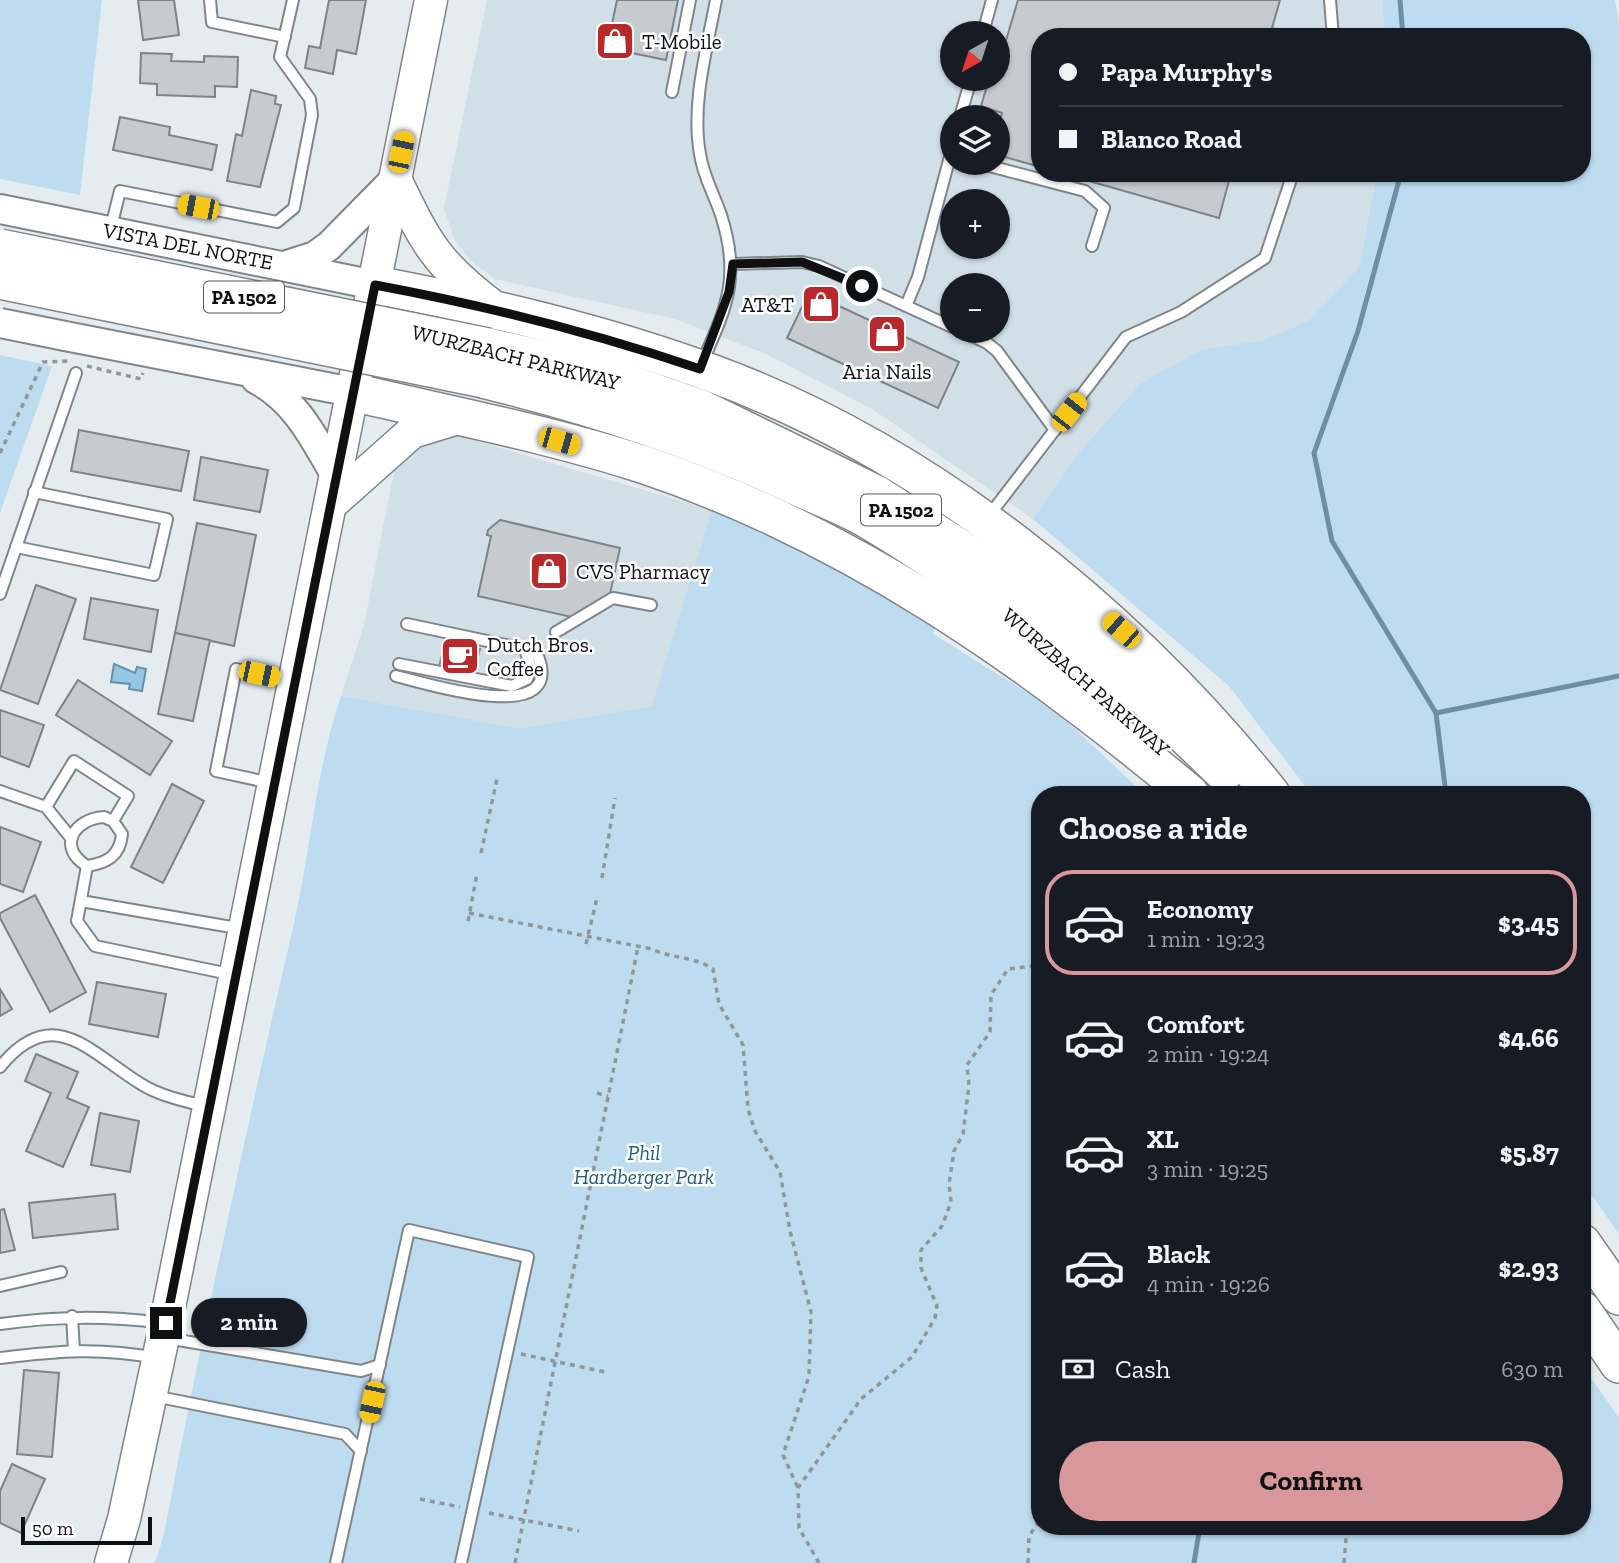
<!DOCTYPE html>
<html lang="en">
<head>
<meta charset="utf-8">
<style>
  body { margin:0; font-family:"Zilla Slab",serif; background:#242831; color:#f1f3f6; height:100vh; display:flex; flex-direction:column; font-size:26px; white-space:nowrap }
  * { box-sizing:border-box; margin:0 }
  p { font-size:23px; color:#9ea1a6 }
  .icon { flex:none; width:38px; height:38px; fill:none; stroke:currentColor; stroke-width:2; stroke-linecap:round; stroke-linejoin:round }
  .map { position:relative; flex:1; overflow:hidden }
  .side { position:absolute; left:1031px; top:786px; width:560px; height:749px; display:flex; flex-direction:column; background:#171b24; border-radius:28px; box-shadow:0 2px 5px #0004 }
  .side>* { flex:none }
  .top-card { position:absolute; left:1031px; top:28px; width:560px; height:154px; border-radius:28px; box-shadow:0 2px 5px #0004; display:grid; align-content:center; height:154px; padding:0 28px; background:#171b24 }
  .needle { width:46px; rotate:219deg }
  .tools { position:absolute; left:940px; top:21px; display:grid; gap:14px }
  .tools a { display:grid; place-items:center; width:70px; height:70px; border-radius:50%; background:#171b24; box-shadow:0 2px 5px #0004; font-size:35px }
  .scale { position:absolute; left:21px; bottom:18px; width:131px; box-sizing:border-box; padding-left:7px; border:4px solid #0e1012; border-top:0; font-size:19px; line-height:24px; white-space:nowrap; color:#0e1012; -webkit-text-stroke:5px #fff; paint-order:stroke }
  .end { position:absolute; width:32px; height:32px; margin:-16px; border:9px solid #0e1012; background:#fff; box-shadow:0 0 0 4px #fff }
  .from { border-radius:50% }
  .bubble { position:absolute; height:49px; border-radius:24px; background:#171b24; box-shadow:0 2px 5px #0004; font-size:23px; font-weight:700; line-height:49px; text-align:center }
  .car { position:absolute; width:21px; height:42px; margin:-21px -10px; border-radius:9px; box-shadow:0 0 5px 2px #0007; background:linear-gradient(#f5c518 24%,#345 0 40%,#f5c518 0 76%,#345 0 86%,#f5c518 0) }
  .top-card b { display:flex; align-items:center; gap:24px; height:66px; font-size:26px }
  .top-card b+b { border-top:2px solid #363941 }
  .top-card i { width:18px; height:18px; background:#f1f3f6 }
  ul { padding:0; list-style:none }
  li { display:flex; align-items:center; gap:21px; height:105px; margin:0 14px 10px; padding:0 14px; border:4px solid transparent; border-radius:28px }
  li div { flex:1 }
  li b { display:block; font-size:26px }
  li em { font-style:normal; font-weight:700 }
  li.on { border-color:#d8989b }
  li>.icon { width:63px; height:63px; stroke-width:1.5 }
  h2 { padding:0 28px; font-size:32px; line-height:84px }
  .pay { display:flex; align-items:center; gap:18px; height:77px; padding:0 28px; font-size:26px }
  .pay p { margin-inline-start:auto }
  .cta { display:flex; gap:14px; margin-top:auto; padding:14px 28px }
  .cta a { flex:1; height:80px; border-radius:42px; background:#d8989b; color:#111; font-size:28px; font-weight:700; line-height:80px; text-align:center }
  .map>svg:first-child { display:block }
  .built { fill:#d1dfe7; fill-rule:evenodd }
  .green { fill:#bedcef }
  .water { fill:#94c6e5; stroke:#6c8fa6; stroke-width:2 }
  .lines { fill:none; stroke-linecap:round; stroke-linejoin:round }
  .stream { stroke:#6c8fa6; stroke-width:5 }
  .building { fill:#c5cbcf; stroke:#7d8387; stroke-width:2 }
  .lane-casing { stroke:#808589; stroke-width:14 }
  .secondary-casing { stroke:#808589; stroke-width:32 }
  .primary-casing { stroke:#808589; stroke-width:35 }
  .highway-casing { stroke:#808589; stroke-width:40 }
  .path { stroke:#919699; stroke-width:3.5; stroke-dasharray:5 5; stroke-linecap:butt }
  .lane { stroke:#fff; stroke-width:10 }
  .secondary { stroke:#fff; stroke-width:28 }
  .primary { stroke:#fff; stroke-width:32 }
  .highway { stroke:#fff; stroke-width:37 }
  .secondary-bridge-casing { stroke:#808589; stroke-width:32; stroke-linecap:butt }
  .highway-bridge-casing { stroke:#808589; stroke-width:40; stroke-linecap:butt }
  .secondary-bridge { stroke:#fff; stroke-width:28 }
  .highway-bridge { stroke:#fff; stroke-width:37 }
  .route { stroke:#0e1012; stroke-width:9 }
  .labels { text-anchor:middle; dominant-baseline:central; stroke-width:5; stroke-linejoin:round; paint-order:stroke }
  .shield { fill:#fff; stroke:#565859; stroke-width:2 }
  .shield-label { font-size:19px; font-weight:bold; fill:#0e1012 }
  .poi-label { font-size:21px; fill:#0e1012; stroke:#fff; text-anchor:start }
  .street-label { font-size:21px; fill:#0e1012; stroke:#fff }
  .park-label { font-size:21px; font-style:italic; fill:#215c7b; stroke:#fff }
</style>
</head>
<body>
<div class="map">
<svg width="1619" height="1563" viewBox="0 0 1619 1563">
  <rect width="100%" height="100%" fill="#e5ecf0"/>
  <g class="built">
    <path d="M487 0H1382L1385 37H1040V173H1377L1359 267 1308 321 1263 340 1201 350 1078 454 1033 519 872 409 766 354 675 319 495 279 471 261 454 239 444 208ZM952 33H998V79H952ZM952 117H998V163H952ZM952 201H998V247H952ZM952 285H998V331H952Z"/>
    <path d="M453 434 712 510 653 706 519 728 341 696 364 625 394 471 408 451 430 436Z"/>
  </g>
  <g class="green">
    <path d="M0 0H102L80 195 0 179Z"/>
    <path d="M1382 0H1615L1619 23V1234L1582 1181V794H1311L1229 686 1033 519 1078 454 1141 383 1201 350 1263 340 1308 321 1359 267 1377 173H1582V37H1385Z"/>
    <path d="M0 355 52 366 0 513Z"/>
    <path d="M712 510 823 562 936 625 933 634 1054 709 1144 794H1040V1526H1582V1365L1619 1418V1563H155L164 1534C203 1329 247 1126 294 923 311 848 316 769 341 696L519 728 652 706Z"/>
  </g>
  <path class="water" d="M114 664 135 673 137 667 146 669 142 691 129 689 130 684 111 682Z"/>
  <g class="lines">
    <g class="stream">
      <path d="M1400 0 1403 37"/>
      <path d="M1401 173 1358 331 1314 453 1332 541 1436 713 1446 794"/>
      <path d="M1436 713 1619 676"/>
      <path d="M1194 1563 1200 1526"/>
    </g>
  </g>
  <g class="building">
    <path d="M138 0H174L179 35 143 40Z"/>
    <path d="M329 0H366L356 54 337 50 333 74 305 68 309 46 320 48Z"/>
    <path d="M617 0H678L666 60 607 48Z"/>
    <path d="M1018 0H1280L1272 28 1302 37H1040V167L998 155V129L1002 113 981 106 989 79H998V49L999 46 1004 47Z"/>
    <path d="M141 53 172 54 171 61 204 62V56L238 57 237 87 215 86V97L157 95V84L140 83Z"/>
    <path d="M251 90 276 96 275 104 281 105 260 187 227 181 236 134 242 136Z"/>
    <path d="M120 117 170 127 169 135 217 145 212 170 113 150Z"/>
    <path d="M1061 173H1231L1219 218Z"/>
    <path d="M809 292 959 362 938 408 787 338Z"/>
    <path d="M79 430 189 451 181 491 71 471Z"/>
    <path d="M201 457 268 470 260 512 194 500Z"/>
    <path d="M500 520 620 548 610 594 576 618 478 596 491 536 487 535 488 530Z"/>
    <path d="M197 523 256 535 234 646 175 633Z"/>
    <path d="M36 585 76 599 38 704 0 690Z"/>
    <path d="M91 598 158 610 151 652 84 639Z"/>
    <path d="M175 633 210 640 193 721 158 714Z"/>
    <path d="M446 640 480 649 475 666 463 663 460 672 439 667Z"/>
    <path d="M78 680 172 741 150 775 56 715Z"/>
    <path d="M0 710 44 725 29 767 0 756Z"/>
    <path d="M172 784 204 801 163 883 131 867Z"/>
    <path d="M0 827 41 842 23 892 0 884Z"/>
    <path d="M35 895 86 992 50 1012 0 918V913Z"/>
    <path d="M97 982 166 994 158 1037 89 1024Z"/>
    <path d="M0 989 12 1009 0 1016Z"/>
    <path d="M36 1054 78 1072 67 1098 89 1107 63 1167 26 1151 51 1093 25 1081Z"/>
    <path d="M100 1113 139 1121 130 1172 91 1165Z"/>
    <path d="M115 1194 118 1229 33 1238 29 1203Z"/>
    <path d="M4 1209 15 1250 0 1253V1210Z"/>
    <path d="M24 1370 59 1373 52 1457 17 1454Z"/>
    <path d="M12 1464 45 1479 21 1533 0 1523V1491Z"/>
  </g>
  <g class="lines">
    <g class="lane-casing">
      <g id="lane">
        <path d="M210 0 212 22 285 37"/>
        <path d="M1330 0 1333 37"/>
        <path d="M983 33 992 0"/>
        <path d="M672 92 690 0"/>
        <path d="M960 117 971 79"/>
        <path d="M978 163 1085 191 1104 208 1092 246"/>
        <path d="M110 231 120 191 277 222 294 208 312 115 310 99 280 57 293 0"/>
        <path d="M733 264 802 262 819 266 952 327"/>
        <path d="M906 306 918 277 952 149"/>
        <path d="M961 331 987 343 997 351 1055 430"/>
        <path d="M702 363C727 306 741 277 721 215 714 194 703 176 700 154 691 105 707 48 716 0"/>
        <path d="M988 517 1126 337 1181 312 1265 258 1293 173"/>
        <path d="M16 547 154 575 167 519 34 492"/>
        <path d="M0 594 76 373"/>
        <path d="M556 632 613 598 651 605"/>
        <path d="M399 664 512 686 527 679 531 668 525 649 407 624"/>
        <path d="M396 676C424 683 569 729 537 654L525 649"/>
        <path d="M271 783 216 771 236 669 292 681"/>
        <path d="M0 791 46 807 71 838"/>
        <path d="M46 807 74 761 128 796 113 821"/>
        <path d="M104 817 113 821 122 834C120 856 107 863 87 866 57 848 73 819 104 817Z"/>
        <path d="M87 866 77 921 95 946 234 975"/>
        <path d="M81 901 243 929"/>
        <path d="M0 1067C53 1002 89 1052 141 1084 160 1096 185 1101 207 1107"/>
        <path d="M0 1286 61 1272"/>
        <path d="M72 1316 74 1351"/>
        <path d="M0 1324C58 1316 106 1316 164 1323"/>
        <path d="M166 1338 361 1371 380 1365"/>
        <path d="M0 1358C59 1351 98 1347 157 1358"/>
        <path d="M154 1396 345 1434 361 1451"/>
        <path d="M336 1563 409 1230 528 1257 461 1563"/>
      </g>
    </g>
    <g class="secondary-casing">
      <g id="secondary">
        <path d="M0 209 375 285"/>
        <path d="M287 265 315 256 329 246 395 179"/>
        <path d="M65 336 352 392"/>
        <path d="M256 379C296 400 314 438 336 476"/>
      </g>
    </g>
    <g class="primary-casing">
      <g id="primary">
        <path d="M395 179C426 243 436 264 495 308"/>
        <path d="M331 504 412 432 461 417"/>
        <path d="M111 1563 124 1519 163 1337 431 0"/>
      </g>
    </g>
    <g class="highway-casing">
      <g id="highway">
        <path d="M375 285C490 307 603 333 714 374 930 454 1128 615 1271 794"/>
        <path d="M488 347 587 369 702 409 876 494 1035 597 1113 666 1224 773"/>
        <path d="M483 379C594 407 694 438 798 487 820 497 844 506 865 518 955 571 1038 635 1116 703"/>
        <path d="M352 392C450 415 550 434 645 465 850 534 1026 657 1190 794"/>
        <path d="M1582 1243 1619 1296"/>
        <path d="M1582 1310 1619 1364"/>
      </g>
    </g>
    <g class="path">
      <path d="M87 366 141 379 143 373"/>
      <path d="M0 453 43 362 69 361"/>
      <path d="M481 853 497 779"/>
      <path d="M602 878 615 798"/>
      <path d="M469 913 652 949C672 959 694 956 713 969L719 1004 743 1045 748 1109 755 1131 780 1172 790 1231 811 1312 809 1376 783 1455 798 1488"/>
      <path d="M468 921 477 874"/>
      <path d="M586 944 597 898"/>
      <path d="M597 1093 608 1096"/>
      <path d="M521 1354 605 1372"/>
      <path d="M420 1499 460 1507"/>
      <path d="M489 1513 579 1531"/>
      <path d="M515 1563 638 947"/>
      <path d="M819 1563 799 1528 798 1488 861 1399 912 1357 935 1318 937 1306 921 1268V1250L942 1226 951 1202 949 1184 954 1151 963 1134 969 1085 967 1065 990 1032 991 995 1008 969 1040 965"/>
      <path d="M1028 1563 1029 1536 1040 1520"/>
      <path d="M1344 1563 1347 1526"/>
    </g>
    <use href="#lane" class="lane"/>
    <use href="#secondary" class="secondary"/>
    <use href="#primary" class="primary"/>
    <use href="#highway" class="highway"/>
    <g class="secondary-bridge-casing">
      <path id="secondary-bridge" d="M0 323 65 336"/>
    </g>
    <g class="highway-bridge-casing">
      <g id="highway-bridge">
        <path d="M0 248 488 347"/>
        <path d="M0 280 483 379"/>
      </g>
    </g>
    <use href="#secondary-bridge" class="secondary-bridge"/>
    <use href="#highway-bridge" class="highway-bridge"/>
  </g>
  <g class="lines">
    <path class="route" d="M166 1323 375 285C488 306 591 332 700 369L729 292 733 264 802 262 862 286"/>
  </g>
  <defs>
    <g id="shop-square" transform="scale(2.0125)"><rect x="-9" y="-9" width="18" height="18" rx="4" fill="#b9292b" stroke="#fff"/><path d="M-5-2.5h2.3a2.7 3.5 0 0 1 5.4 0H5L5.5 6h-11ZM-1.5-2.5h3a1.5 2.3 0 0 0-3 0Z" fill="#fff"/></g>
    <g id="cafe-square" transform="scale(2.0125)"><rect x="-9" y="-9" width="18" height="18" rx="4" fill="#b9292b" stroke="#fff"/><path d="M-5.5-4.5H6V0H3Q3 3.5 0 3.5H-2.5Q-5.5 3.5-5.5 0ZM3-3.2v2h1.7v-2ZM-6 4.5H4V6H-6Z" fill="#fff"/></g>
  </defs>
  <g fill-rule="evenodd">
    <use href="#shop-square" x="615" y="41"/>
    <use href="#shop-square" x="821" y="304"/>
    <use href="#shop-square" x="887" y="334"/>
    <use href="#shop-square" x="549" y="571"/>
    <use href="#cafe-square" x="460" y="656"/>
  </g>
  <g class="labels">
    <g class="shield">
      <rect x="204" y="281.5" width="80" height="31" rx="5"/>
      <rect x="861" y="494.5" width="80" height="31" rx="5"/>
    </g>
    <g class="shield-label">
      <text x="244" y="297">PA 1502</text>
      <text x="901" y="510">PA 1502</text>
    </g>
    <g class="poi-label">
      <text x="642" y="41">T-Mobile</text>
      <text x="794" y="304" text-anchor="end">AT&amp;T</text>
      <text x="887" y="371" text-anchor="middle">Aria Nails</text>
      <text x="576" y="571">CVS Pharmacy</text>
      <text x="487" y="644">Dutch Bros.<tspan x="487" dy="24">Coffee</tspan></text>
    </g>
    <g class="street-label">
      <text transform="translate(188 246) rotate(11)">VISTA DEL NORTE</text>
      <text transform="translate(516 357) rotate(14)">WURZBACH PARKWAY</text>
      <text transform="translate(1086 682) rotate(41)">WURZBACH PARKWAY</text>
    </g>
    <g class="park-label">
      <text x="644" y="1152">Phil<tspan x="644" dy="24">Hardberger Park</tspan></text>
    </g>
  </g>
</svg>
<div class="tools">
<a><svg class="needle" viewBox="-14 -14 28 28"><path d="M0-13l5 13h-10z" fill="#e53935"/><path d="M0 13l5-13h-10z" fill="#9ea1a6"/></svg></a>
<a><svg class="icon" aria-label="layers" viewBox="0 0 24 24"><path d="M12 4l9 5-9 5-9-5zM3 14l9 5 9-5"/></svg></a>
<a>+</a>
<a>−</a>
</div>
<div class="scale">50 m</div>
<i class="end from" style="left:862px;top:286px"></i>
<i class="end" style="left:166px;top:1323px"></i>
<div class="bubble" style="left:191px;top:1298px;width:116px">2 min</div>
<i class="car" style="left:401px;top:152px;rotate:12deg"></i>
<i class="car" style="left:198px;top:207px;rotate:281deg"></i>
<i class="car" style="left:1069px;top:412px;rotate:38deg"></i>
<i class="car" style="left:559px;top:441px;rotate:106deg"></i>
<i class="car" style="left:1121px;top:630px;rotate:311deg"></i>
<i class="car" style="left:259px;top:674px;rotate:102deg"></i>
<i class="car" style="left:372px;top:1402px;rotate:192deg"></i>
<div class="top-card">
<b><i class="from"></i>Papa Murphy's</b>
<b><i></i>Blanco Road</b>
</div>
<section class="side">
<h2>Choose a ride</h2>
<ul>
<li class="on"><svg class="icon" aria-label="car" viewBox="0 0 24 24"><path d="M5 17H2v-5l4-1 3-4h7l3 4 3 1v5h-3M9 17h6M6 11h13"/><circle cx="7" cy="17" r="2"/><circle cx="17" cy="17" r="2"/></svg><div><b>Economy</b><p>1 min · 19:23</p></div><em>$3.45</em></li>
<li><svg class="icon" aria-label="car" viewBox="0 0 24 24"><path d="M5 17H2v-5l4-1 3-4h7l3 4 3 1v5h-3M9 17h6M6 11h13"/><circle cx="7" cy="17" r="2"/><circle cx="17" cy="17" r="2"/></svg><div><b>Comfort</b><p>2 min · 19:24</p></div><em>$4.66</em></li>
<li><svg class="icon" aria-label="car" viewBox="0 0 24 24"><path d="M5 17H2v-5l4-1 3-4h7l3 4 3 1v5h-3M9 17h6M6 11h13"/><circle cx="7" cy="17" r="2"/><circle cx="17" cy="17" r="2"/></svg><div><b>XL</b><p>3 min · 19:25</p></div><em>$5.87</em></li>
<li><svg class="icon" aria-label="car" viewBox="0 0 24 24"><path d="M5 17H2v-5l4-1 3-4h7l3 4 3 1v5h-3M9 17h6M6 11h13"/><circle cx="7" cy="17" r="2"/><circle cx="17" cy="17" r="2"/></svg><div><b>Black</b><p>4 min · 19:26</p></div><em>$2.93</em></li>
</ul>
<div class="pay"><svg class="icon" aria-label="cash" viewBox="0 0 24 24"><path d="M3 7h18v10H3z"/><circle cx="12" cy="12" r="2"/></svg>Cash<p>630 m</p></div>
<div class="cta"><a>Confirm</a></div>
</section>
</div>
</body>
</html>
